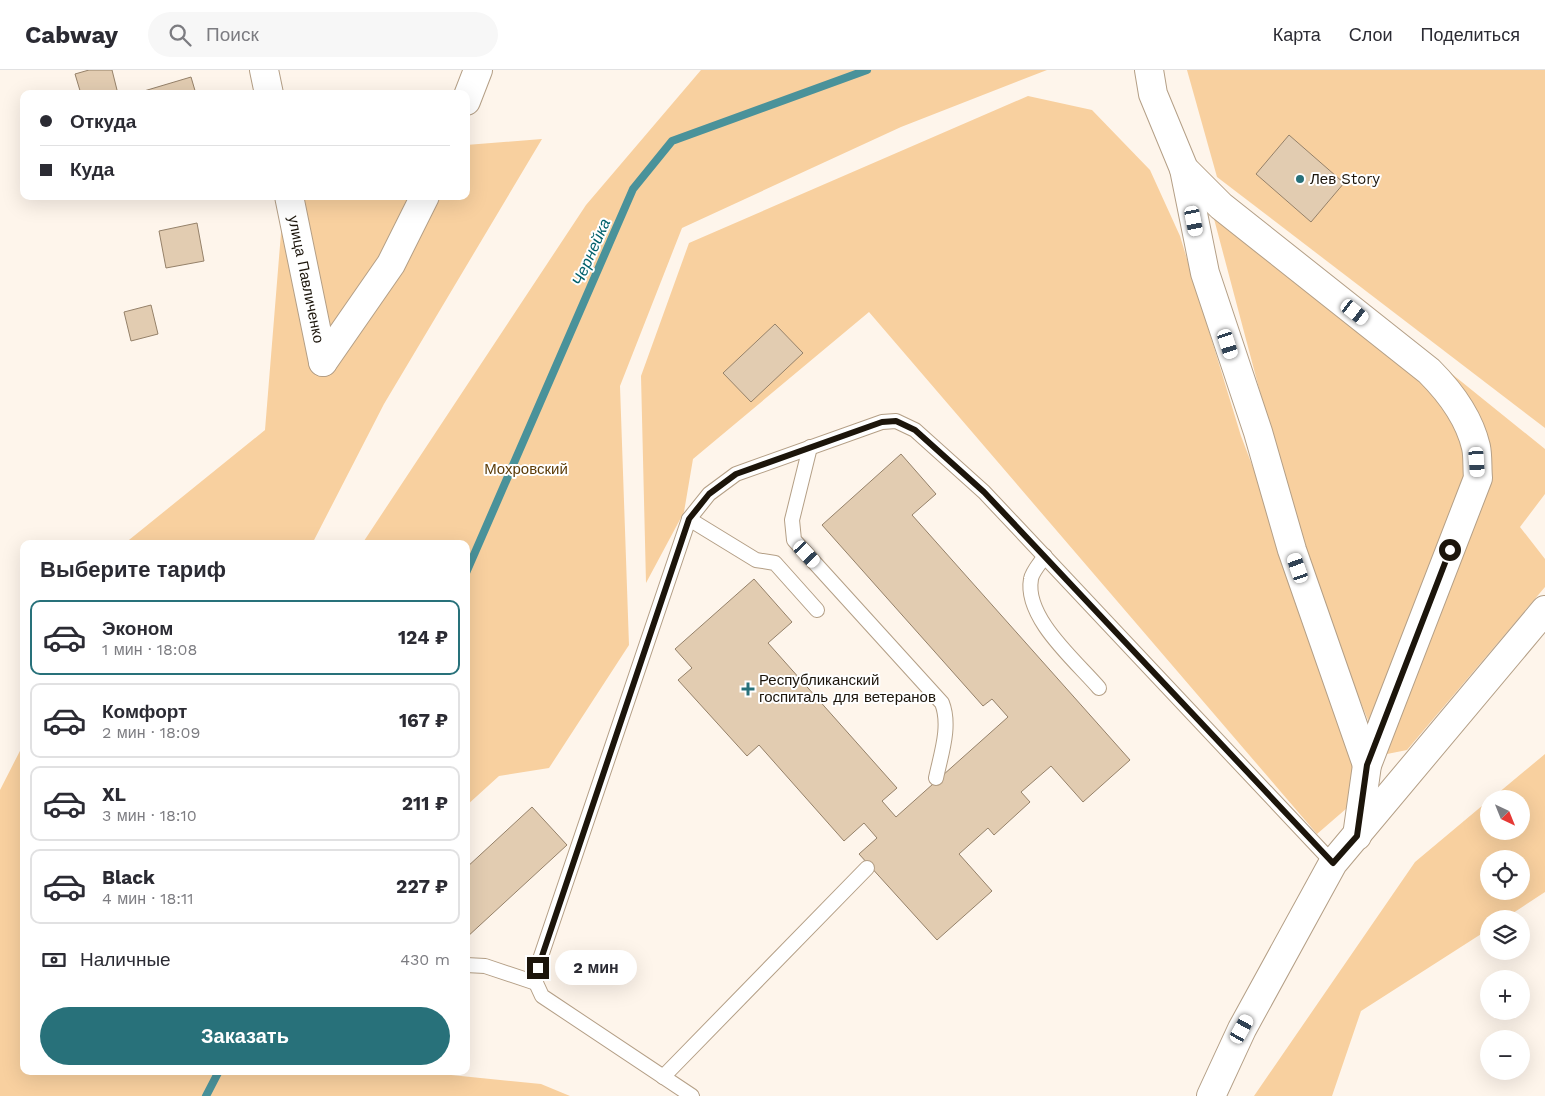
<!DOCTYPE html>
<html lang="ru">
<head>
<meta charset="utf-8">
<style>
  body { margin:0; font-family:"Work Sans",sans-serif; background:#f7f7f7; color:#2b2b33; height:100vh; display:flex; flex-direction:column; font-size:19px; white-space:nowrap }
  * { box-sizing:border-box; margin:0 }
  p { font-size:16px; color:#7c7c81 }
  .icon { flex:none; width:28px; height:28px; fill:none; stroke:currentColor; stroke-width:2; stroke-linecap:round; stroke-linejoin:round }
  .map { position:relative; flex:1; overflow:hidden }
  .details { position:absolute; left:20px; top:470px; width:450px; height:535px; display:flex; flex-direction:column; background:#fff; border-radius:10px; box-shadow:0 5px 20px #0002 }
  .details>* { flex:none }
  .guide { position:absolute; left:20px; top:20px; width:450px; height:110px; border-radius:10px; box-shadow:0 5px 20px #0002; display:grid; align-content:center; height:110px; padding:0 20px; background:#fff }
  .needle { width:32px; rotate:137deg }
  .buttons { position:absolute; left:1480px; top:720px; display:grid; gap:10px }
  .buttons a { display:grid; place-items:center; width:50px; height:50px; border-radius:50%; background:#fff; box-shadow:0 5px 20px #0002; font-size:25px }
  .end { position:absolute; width:22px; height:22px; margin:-11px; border:6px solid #1c150b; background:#fff; box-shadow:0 0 0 2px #fff }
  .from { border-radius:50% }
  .bubble { position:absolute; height:35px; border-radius:18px; background:#fff; box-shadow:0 5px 20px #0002; font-size:16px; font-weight:700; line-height:35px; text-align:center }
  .car { position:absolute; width:15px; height:30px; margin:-15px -8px; border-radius:6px; box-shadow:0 0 4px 1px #0007; background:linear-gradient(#fff 24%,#345 0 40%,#fff 0 76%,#345 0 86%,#fff 0) }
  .guide b { display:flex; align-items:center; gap:18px; height:48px; font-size:19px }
  .guide b+b { border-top:1px solid #e1e1e2 }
  .guide i { width:12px; height:12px; background:#2b2b33 }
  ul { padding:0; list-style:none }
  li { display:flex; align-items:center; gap:15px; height:75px; margin:0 10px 8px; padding:0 10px; border:2px solid #e1e1e2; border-radius:10px }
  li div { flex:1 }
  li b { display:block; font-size:19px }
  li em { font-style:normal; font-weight:700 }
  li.selected { border-color:#28717a }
  li>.icon { width:45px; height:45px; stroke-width:1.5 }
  h2 { padding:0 20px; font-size:22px; line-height:60px }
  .pay { display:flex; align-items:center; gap:12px; height:55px; padding:0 20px; font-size:19px }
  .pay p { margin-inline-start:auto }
  .action { display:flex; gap:10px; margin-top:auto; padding:10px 20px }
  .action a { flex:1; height:58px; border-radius:30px; background:#28717a; color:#fff; font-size:20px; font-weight:700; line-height:58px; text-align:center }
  header { display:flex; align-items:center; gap:30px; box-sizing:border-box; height:70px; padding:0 25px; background:#fff; border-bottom:1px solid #e1e1e2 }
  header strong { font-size:24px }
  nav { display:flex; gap:28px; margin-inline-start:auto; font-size:18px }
  .search { width:350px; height:45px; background:#f7f7f7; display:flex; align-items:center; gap:12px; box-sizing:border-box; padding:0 18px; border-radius:28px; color:#7c7c81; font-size:19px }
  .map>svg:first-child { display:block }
  .green { fill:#f8d09f; fill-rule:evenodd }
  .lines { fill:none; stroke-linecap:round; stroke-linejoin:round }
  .stream { stroke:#4a929a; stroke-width:8 }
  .building { fill:#e2ccb1; stroke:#958169 }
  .lane-casing { stroke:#b49f86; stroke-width:16 }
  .street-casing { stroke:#b49f86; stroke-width:30 }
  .lane { stroke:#fff; stroke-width:14 }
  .street { stroke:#fff; stroke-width:28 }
  .route { stroke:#1c150b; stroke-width:6 }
  .poi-dot { fill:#28717a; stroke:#fff; stroke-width:2 }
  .labels { text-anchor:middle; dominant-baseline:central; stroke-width:4; stroke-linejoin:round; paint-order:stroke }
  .poi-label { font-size:15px; fill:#1c150b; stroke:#fff; text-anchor:start }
  .street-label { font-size:15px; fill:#1c150b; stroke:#fff }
  .park-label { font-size:15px; fill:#5d3c08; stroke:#fff }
  .water-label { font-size:16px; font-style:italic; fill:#00606b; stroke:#fff }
</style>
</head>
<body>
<header>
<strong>Cabway</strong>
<div class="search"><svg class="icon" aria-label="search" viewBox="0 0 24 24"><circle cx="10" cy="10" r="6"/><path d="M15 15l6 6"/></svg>Поиск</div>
<nav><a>Карта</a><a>Слои</a><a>Поделиться</a></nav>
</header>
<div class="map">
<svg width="1545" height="1026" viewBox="0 0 1545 1026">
  <rect width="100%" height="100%" fill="#fef5eb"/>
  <g class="green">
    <path d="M701 0H1047L901 57 682 158 620 316 629 575 549 698 499 706 466 736V474H362L586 135Z"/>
    <path d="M1187 0H1545V358L1217 107Z"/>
    <path d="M1028 26 1092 40 1150 100 1180 166 1241 366 1314 558 1356 678 1347 738 1317 764 869 242 693 389 684 442 646 513 641 306 689 173Z"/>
    <path d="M542 69 384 334 312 474H124L265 360 284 126H466V75Z"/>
    <path d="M1229 124 1545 379V424L1520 457 1545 489V517L1407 680 1382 685 1319 529 1282 405 1209 130Z"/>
    <path d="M24 673V1001H412L541 1014 570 1026H0V720Z"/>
    <path d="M1545 684V822L1504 849H1489V859L1361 941 1332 1026H1254L1415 792 1489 730V761H1521V729H1491ZM1489 789H1521V821H1489Z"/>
  </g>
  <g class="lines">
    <g class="stream">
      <path d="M466 503 633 119 672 71 867 0"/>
      <path d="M206 1026 219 1001"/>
    </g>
  </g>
  <g class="building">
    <path d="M89 0H112L118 24H81L75 4Z"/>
    <path d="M191 7 196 24H145L144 21Z"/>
    <path d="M1289 65 1344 113 1311 152 1256 104Z"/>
    <path d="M197 153 204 191 166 198 159 161Z"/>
    <path d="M151 235 158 264 131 271 124 242Z"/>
    <path d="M775 254 803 283 751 332 723 303Z"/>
    <path d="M901 384 936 424 912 445 1130 690 1083 732 1051 696 1021 722 1030 732 994 765 988 758 959 784 992 821 937 870 859 784 877 768 864 753 844 771 759 675 747 686 678 610 692 598 675 579 754 509 792 552 768 573 897 718 882 731 896 747 1008 647 992 629 983 636 822 455Z"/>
    <path d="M532 737 567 775 466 868V798Z"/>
  </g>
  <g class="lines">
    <g class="lane-casing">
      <g id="lane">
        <path d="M810 377 792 450 794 470 942 633C951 656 941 684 936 708"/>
        <path d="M689 449 756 490 775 493 817 540"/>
        <path d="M1045 486C1041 492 1032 502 1031 509 1024 548 1076 591 1099 618"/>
        <path d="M466 895 485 896 536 913"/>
        <path d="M663 1007 867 798"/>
        <path d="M692 1026 542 926 536 913 537 898 689 449 709 424 736 404 882 352 896 351 915 360 984 422 1333 793"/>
      </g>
    </g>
    <g class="street-casing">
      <g id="street">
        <path d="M264 0 269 24"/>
        <path d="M1149 0 1153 24 1184 99 1221 136 1429 301C1450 322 1469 347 1476 377 1478 386 1477 398 1478 408L1367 695 1357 766"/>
        <path d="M466 31 478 0"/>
        <path d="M1184 99 1205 203 1258 362 1292 480 1367 695"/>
        <path id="s1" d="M289 126 323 292"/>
        <path d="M323 292 391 194 425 126"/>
        <path d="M1211 1026 1242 959 1333 793 1545 540"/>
      </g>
    </g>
    <use href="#lane" class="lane"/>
    <use href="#street" class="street"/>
  </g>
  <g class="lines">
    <path class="route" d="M538 898 689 449 709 424 736 404 882 352 896 351 915 360 984 422 1333 793 1357 766 1367 695 1450 480"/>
  </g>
  <g class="poi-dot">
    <circle cx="1300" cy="109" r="5"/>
    <path d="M745.5 611.5h5v5h5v5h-5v5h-5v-5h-5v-5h5z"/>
  </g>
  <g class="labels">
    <g class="poi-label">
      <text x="1310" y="109">Лев Story</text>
      <text x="759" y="610">Республиканский<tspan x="759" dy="17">госпиталь для ветеранов</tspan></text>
    </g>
    <g class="street-label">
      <text stroke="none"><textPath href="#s1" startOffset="85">улица Павличенко</textPath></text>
    </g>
    <g class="park-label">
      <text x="526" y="399">Мохровский</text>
    </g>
    <g class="water-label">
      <text transform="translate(591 182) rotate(-66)">Чернейка</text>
    </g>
  </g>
</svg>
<div class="buttons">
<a><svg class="needle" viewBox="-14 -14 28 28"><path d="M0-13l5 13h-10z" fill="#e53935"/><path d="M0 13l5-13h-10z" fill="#7c7c81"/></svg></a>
<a><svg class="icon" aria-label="locate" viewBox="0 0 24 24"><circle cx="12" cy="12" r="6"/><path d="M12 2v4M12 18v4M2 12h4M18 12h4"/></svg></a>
<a><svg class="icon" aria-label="layers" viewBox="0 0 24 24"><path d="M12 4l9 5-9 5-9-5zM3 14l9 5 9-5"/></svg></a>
<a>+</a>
<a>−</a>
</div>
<i class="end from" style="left:1450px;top:480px"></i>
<i class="end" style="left:538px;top:898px"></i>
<div class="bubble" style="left:555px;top:880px;width:82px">2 мин</div>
<i class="car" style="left:1194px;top:151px;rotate:169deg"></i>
<i class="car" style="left:1355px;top:242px;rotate:128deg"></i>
<i class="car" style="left:1228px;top:274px;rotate:162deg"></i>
<i class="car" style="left:1477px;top:392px;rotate:176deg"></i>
<i class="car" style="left:807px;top:484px;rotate:137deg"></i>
<i class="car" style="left:1298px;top:498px;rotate:341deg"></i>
<i class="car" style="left:1242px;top:959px;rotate:29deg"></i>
<div class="guide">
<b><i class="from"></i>Откуда</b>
<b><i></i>Куда</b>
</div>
<section class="details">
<h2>Выберите тариф</h2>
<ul>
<li class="selected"><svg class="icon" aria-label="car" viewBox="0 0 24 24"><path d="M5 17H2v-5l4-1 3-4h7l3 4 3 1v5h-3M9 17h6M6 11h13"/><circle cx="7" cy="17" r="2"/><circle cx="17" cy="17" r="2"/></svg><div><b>Эконом</b><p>1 мин · 18:08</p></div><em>124 ₽</em></li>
<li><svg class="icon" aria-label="car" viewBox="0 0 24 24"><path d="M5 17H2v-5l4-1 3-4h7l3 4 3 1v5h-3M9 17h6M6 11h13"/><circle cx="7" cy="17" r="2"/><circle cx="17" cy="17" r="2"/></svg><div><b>Комфорт</b><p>2 мин · 18:09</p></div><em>167 ₽</em></li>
<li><svg class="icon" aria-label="car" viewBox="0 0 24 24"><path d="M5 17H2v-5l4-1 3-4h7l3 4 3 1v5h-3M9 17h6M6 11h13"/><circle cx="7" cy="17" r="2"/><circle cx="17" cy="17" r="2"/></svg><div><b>XL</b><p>3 мин · 18:10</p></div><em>211 ₽</em></li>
<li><svg class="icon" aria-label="car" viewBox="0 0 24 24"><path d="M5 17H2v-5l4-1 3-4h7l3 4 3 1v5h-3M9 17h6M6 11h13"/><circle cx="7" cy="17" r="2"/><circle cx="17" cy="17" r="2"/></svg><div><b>Black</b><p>4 мин · 18:11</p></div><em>227 ₽</em></li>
</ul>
<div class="pay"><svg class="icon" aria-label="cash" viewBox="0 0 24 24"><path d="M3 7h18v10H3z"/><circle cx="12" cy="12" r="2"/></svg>Наличные<p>430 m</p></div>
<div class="action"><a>Заказать</a></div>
</section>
</div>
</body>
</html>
